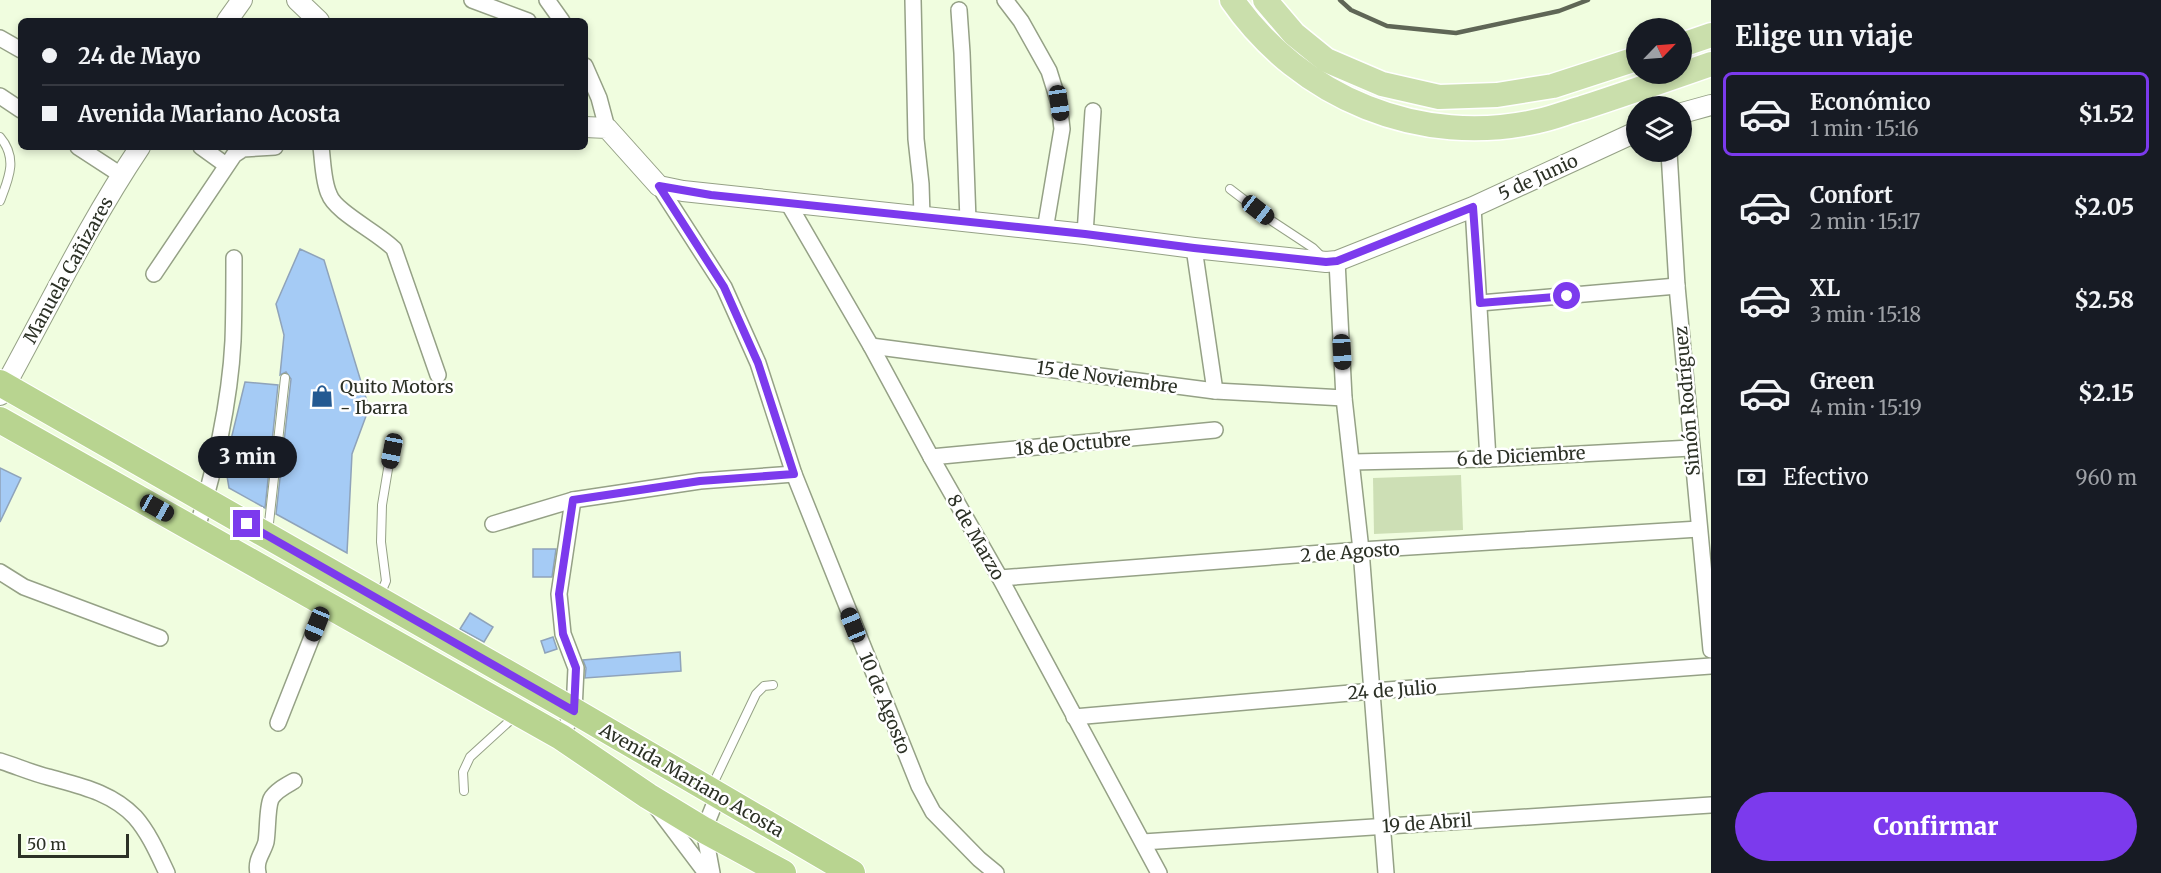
<!DOCTYPE html>
<html lang="es">
<head>
<meta charset="utf-8">
<style>
  body { margin:0; font-family:Merriweather,serif; background:#242831; color:#f1f3f6; height:100vh; display:flex; flex-direction:column; font-size:22px; white-space:nowrap }
  * { box-sizing:border-box; margin:0 }
  p { font-size:20px; color:#9ea1a6 }
  .icon { flex:none; width:33px; height:33px; fill:none; stroke:currentColor; stroke-width:2; stroke-linecap:round; stroke-linejoin:round }
  .map { position:relative; flex:1; overflow:hidden }
  .side { display:flex; flex-direction:column; background:#171b24; width:450px }
  .side>* { flex:none }
  .guide { position:absolute; left:18px; top:18px; width:570px; height:132px; border-radius:9px; box-shadow:0 3px 9px #0003; display:grid; align-content:center; height:132px; padding:0 24px; background:#171b24 }
  .needle { width:39px; rotate:65deg }
  .fabs { position:absolute; left:1626px; top:18px; display:grid; gap:12px }
  .fabs a { display:grid; place-items:center; width:66px; height:66px; border-radius:50%; background:#171b24; box-shadow:0 3px 9px #0003; font-size:30px }
  .scale { position:absolute; left:18px; bottom:15px; width:111px; box-sizing:border-box; padding-left:6px; border:3px solid #2c3126; border-top:0; font-size:16px; line-height:21px; white-space:nowrap; color:#2c3126; -webkit-text-stroke:4px #fff; paint-order:stroke }
  .end { position:absolute; width:27px; height:27px; margin:-14px; border:8px solid #7c3aed; background:#fff; box-shadow:0 0 0 3px #fff }
  .from { border-radius:50% }
  .bubble { position:absolute; height:42px; border-radius:21px; background:#171b24; box-shadow:0 3px 9px #0003; font-size:20px; font-weight:800; line-height:42px; text-align:center }
  .car { position:absolute; width:18px; height:36px; margin:-18px -9px; border-radius:8px; box-shadow:0 0 4px 2px #0007; background:linear-gradient(#222 24%,#8ab4d8 0 40%,#222 0 76%,#8ab4d8 0 86%,#222 0) }
  .guide b { display:flex; align-items:center; gap:21px; height:57px; font-size:22px }
  .guide b+b { border-top:2px solid #363941 }
  .guide i { width:15px; height:15px; background:#f1f3f6 }
  ul { padding:0; list-style:none }
  li { display:flex; align-items:center; gap:18px; height:84px; margin:0 12px 9px; padding:0 12px; border:3px solid transparent; border-radius:9px }
  li div { flex:1 }
  li b { display:block; font-size:22px }
  li em { font-style:normal; font-weight:800 }
  li.selected { border-color:#7c3aed }
  li>.icon { width:54px; height:54px; stroke-width:1.5 }
  h2 { padding:0 24px; font-size:27px; line-height:72px }
  .pay { display:flex; align-items:center; gap:15px; height:66px; padding:0 24px; font-size:22px }
  .pay p { margin-inline-start:auto }
  .button { display:flex; gap:12px; margin-top:auto; padding:12px 24px }
  .button a { flex:1; height:69px; border-radius:36px; background:#7c3aed; color:#fff; font-size:24px; font-weight:800; line-height:69px; text-align:center }
  main { display:flex; flex:1; min-height:0 }
  .map>svg:first-child { display:block }
  .green { fill:#cddfb5 }
  .building { fill:#a5cbf5; stroke:#8fa3ba; stroke-width:1.5 }
  .lines { fill:none; stroke-linecap:round; stroke-linejoin:round }
  .service-casing { stroke:#95a186; stroke-width:10 }
  .minor-casing { stroke:#95a186; stroke-width:18 }
  .tertiary-casing { stroke:#95a186; stroke-width:22 }
  .primary-casing { stroke:#fff; stroke-width:27 }
  .trunk-casing { stroke:#fff; stroke-width:28 }
  .service { stroke:#fff; stroke-width:8 }
  .minor { stroke:#fff; stroke-width:15 }
  .tertiary { stroke:#fff; stroke-width:20 }
  .primary { stroke:#cadfac; stroke-width:24 }
  .trunk { stroke:#b8d490; stroke-width:26 }
  .rail { stroke:#5f6656; stroke-width:4.5 }
  .route { stroke:#7c3aed; stroke-width:8 }
  .labels { text-anchor:middle; dominant-baseline:central; stroke-width:5; stroke-linejoin:round; paint-order:stroke }
  .street-label { font-size:18px; fill:#2c3126; stroke:#fff }
  .poi-label { font-size:18px; fill:#2c3126; stroke:#fff; text-anchor:start }
</style>
</head>
<body>
<main>
<div class="map">
<svg width="1711" height="873" viewBox="0 0 1711 873">
  <rect width="100%" height="100%" fill="#f0fddf"/>
  <path class="green" d="M1461 475 1463 530 1374 534 1373 478Z"/>
  <g class="building">
    <path d="M300 249 324 260 369 408 352 454 347 553 276 514 291 379 286 372 280 375 284 335 276 304Z"/>
    <path d="M245 382 278 385 265 508 229 488 225 464Z"/>
    <path d="M0 468 21 478 0 522Z"/>
    <path d="M533 549H556L552 577H533Z"/>
    <path d="M470 613 493 627 484 642 460 629Z"/>
    <path d="M553 637 557 649 545 653 541 641Z"/>
    <path d="M680 652 681 671 585 678 586 668 583 660Z"/>
  </g>
  <g class="lines">
    <g class="service-casing">
      <g id="service">
        <path d="M0 137C18 158 9 178 0 201"/>
        <path d="M1230 189 1272 221 1313 248 1323 258"/>
        <path d="M268 532 285 378"/>
        <path d="M380 595 386 581 381 542 382 505 391 451"/>
        <path d="M712 786 756 694 764 686 773 685"/>
        <path d="M464 791 463 772 470 757 515 716"/>
      </g>
    </g>
    <g class="minor-casing">
      <g id="minor">
        <path d="M472 0 528 21"/>
        <path d="M547 0 562 21"/>
        <path d="M913 0 916 139 921 184 922 217"/>
        <path d="M1005 0 1021 21 1049 71 1059 103 1062 129 1045 230"/>
        <path d="M959 10 962 53 968 221"/>
        <path d="M0 38 21 50"/>
        <path d="M585 66 599 98 607 128"/>
        <path d="M0 96 21 110"/>
        <path d="M78 147 121 175"/>
        <path d="M201 147 226 165"/>
        <path d="M321 147C323 162 323 181 329 194 335 212 379 233 394 249L438 375"/>
        <path d="M1669 152 1677 286 1711 650"/>
        <path d="M659 186 724 287 758 363 794 474 919 786 933 812 979 859 996 873"/>
        <path d="M788 203 871 346 931 457 1000 578 1159 873"/>
        <path d="M1473 207 1488 459"/>
        <path d="M1085 234 1093 111"/>
        <path d="M1194 248 1215 391"/>
        <path d="M1337 261 1344 398 1361 550 1386 873"/>
        <path d="M154 274 234 155 243 149 275 147"/>
        <path d="M1480 303 1677 286"/>
        <path d="M871 346 1215 391 1344 398"/>
        <path d="M931 457 1215 430"/>
        <path d="M1352 462 1488 459 1691 448"/>
        <path d="M493 524 573 500 700 481 794 474"/>
        <path d="M196 531C214 474 230 401 233 341 234 314 234 286 234 258"/>
        <path d="M0 572 24 587 160 638"/>
        <path d="M1000 578 1361 550 1699 529"/>
        <path d="M1074 717 1373 691 1711 666"/>
        <path d="M278 723 325 604"/>
        <path d="M561 737 574 711 576 668 563 634 559 594 573 500"/>
        <path d="M0 761C16 766 32 773 48 777 80 786 111 792 135 817 149 833 158 854 167 873"/>
        <path d="M657 808 706 873"/>
        <path d="M1143 842 1711 805"/>
        <path d="M258 873C255 860 263 853 266 842 268 830 267 808 271 799 275 791 287 785 294 781"/>
        <path d="M712 873 704 830 718 795"/>
      </g>
    </g>
    <g class="tertiary-casing">
      <g id="tertiary">
        <path d="M297 0 319 21"/>
        <path d="M227 21 242 0"/>
        <path d="M1682 113 1711 105"/>
        <path d="M585 127 607 128 659 186 683 191 1085 234 1194 248 1326 262 1337 261 1473 207 1636 132"/>
        <path d="M0 395C46 312 87 226 140 147"/>
      </g>
    </g>
    <g class="primary-casing">
      <g id="primary">
        <path d="M1232 0C1300 98 1421 148 1538 121 1553 118 1567 112 1582 108 1625 94 1668 79 1711 64"/>
        <path d="M1265 0 1294 34 1326 60 1382 84 1439 97 1497 95 1553 86 1636 59"/>
        <path d="M1682 45 1711 35"/>
      </g>
    </g>
    <g class="trunk-casing">
      <g id="trunk">
        <path d="M0 383 574 711 852 873"/>
        <path d="M0 420 561 737 648 796 704 830 783 873"/>
      </g>
    </g>
    <use href="#service" class="service"/>
    <use href="#minor" class="minor"/>
    <use href="#tertiary" class="tertiary"/>
    <use href="#primary" class="primary"/>
    <use href="#trunk" class="trunk"/>
    <path class="rail" d="M1340 0 1351 10 1387 26 1456 33 1559 11 1588 0"/>
  </g>
  <g class="lines">
    <path class="route" d="M247 524 574 711 576 668 563 634 559 594 573 500 700 481 794 474 758 363 724 287 659 186 711 195 1085 234 1194 248 1326 262 1337 261 1473 207 1480 303 1567 296"/>
  </g>
  <defs>
    <g id="shop-bare" transform="scale(1.8)"><path d="M-5-2.5h2.3a2.7 3.5 0 0 1 5.4 0H5L5.5 6h-11ZM-1.5-2.5h3a1.5 2.3 0 0 0-3 0Z" fill="#245a92" stroke="#fff" stroke-width="2.5" paint-order="stroke"/></g>
  </defs>
  <g fill-rule="evenodd">
    <use href="#shop-bare" x="322" y="396"/>
  </g>
  <g class="labels">
    <g class="street-label">
      <text transform="translate(1538 177) rotate(-25)">5 de Junio</text>
      <text transform="translate(68 270) rotate(-61)">Manuela Cañizares</text>
      <text transform="translate(1107 377) rotate(8)">15 de Noviembre</text>
      <text transform="translate(1687 401) rotate(-95)">Simón Rodríguez</text>
      <text transform="translate(1073 444) rotate(-5)">18 de Octubre</text>
      <text transform="translate(1521 456) rotate(-3)">6 de Diciembre</text>
      <text transform="translate(976 537) rotate(60)">8 de Marzo</text>
      <text transform="translate(1350 552) rotate(-4)">2 de Agosto</text>
      <text transform="translate(1392 690) rotate(-4)">24 de Julio</text>
      <text transform="translate(885 703) rotate(68)">10 de Agosto</text>
      <text transform="translate(692 780) rotate(30)">Avenida Mariano Acosta</text>
      <text transform="translate(1427 823) rotate(-4)">19 de Abril</text>
    </g>
    <g class="poi-label">
      <text x="340" y="386">Quito Motors<tspan x="340" dy="21">- Ibarra</tspan></text>
    </g>
  </g>
</svg>
<div class="fabs">
<a><svg class="needle" viewBox="-14 -14 28 28"><path d="M0-13l5 13h-10z" fill="#e53935"/><path d="M0 13l5-13h-10z" fill="#9ea1a6"/></svg></a>
<a><svg class="icon" aria-label="layers" viewBox="0 0 24 24"><path d="M12 4l9 5-9 5-9-5zM3 14l9 5 9-5"/></svg></a>
</div>
<div class="scale">50 m</div>
<i class="end from" style="left:1567px;top:296px"></i>
<i class="end" style="left:247px;top:524px"></i>
<div class="bubble" style="left:198px;top:436px;width:99px">3 min</div>
<i class="car" style="left:1059px;top:103px;rotate:172deg"></i>
<i class="car" style="left:1258px;top:210px;rotate:128deg"></i>
<i class="car" style="left:1342px;top:352px;rotate:177deg"></i>
<i class="car" style="left:392px;top:451px;rotate:191deg"></i>
<i class="car" style="left:157px;top:508px;rotate:119deg"></i>
<i class="car" style="left:317px;top:624px;rotate:202deg"></i>
<i class="car" style="left:853px;top:625px;rotate:338deg"></i>
<div class="guide">
<b><i class="from"></i>24 de Mayo</b>
<b><i></i>Avenida Mariano Acosta</b>
</div>
</div>
<section class="side">
<h2>Elige un viaje</h2>
<ul>
<li class="selected"><svg class="icon" aria-label="car" viewBox="0 0 24 24"><path d="M5 17H2v-5l4-1 3-4h7l3 4 3 1v5h-3M9 17h6M6 11h13"/><circle cx="7" cy="17" r="2"/><circle cx="17" cy="17" r="2"/></svg><div><b>Económico</b><p>1 min · 15:16</p></div><em>$1.52</em></li>
<li><svg class="icon" aria-label="car" viewBox="0 0 24 24"><path d="M5 17H2v-5l4-1 3-4h7l3 4 3 1v5h-3M9 17h6M6 11h13"/><circle cx="7" cy="17" r="2"/><circle cx="17" cy="17" r="2"/></svg><div><b>Confort</b><p>2 min · 15:17</p></div><em>$2.05</em></li>
<li><svg class="icon" aria-label="car" viewBox="0 0 24 24"><path d="M5 17H2v-5l4-1 3-4h7l3 4 3 1v5h-3M9 17h6M6 11h13"/><circle cx="7" cy="17" r="2"/><circle cx="17" cy="17" r="2"/></svg><div><b>XL</b><p>3 min · 15:18</p></div><em>$2.58</em></li>
<li><svg class="icon" aria-label="car" viewBox="0 0 24 24"><path d="M5 17H2v-5l4-1 3-4h7l3 4 3 1v5h-3M9 17h6M6 11h13"/><circle cx="7" cy="17" r="2"/><circle cx="17" cy="17" r="2"/></svg><div><b>Green</b><p>4 min · 15:19</p></div><em>$2.15</em></li>
</ul>
<div class="pay"><svg class="icon" aria-label="cash" viewBox="0 0 24 24"><path d="M3 7h18v10H3z"/><circle cx="12" cy="12" r="2"/></svg>Efectivo<p>960 m</p></div>
<div class="button"><a>Confirmar</a></div>
</section>
</main>
</body>
</html>
